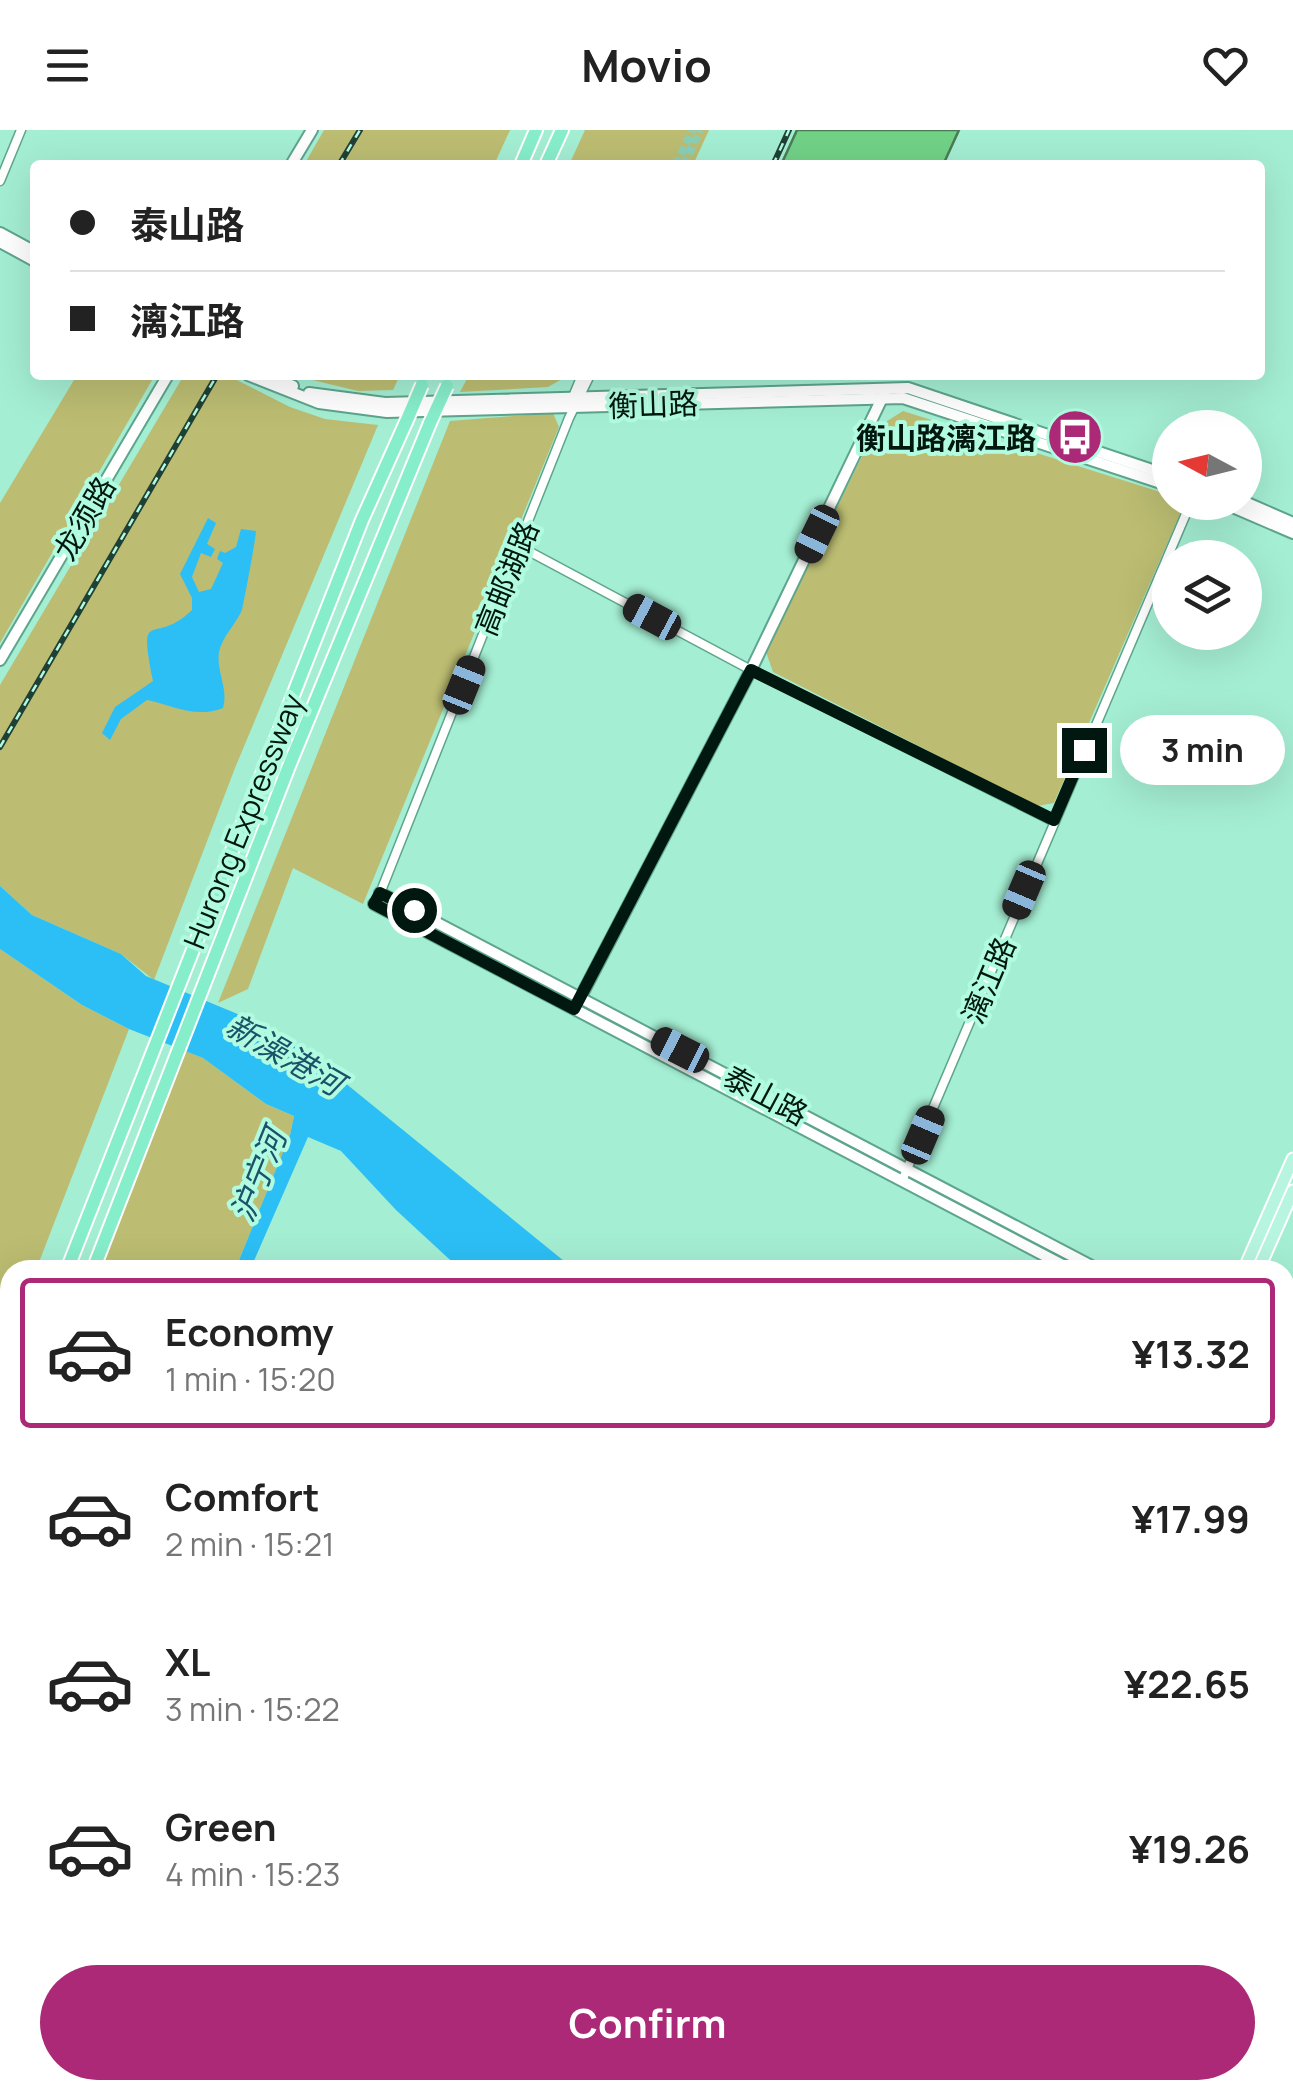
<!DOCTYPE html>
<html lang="en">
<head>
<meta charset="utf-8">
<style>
  body { margin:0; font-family:Manrope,"Noto Sans SC",sans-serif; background:#f2f2f2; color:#222; height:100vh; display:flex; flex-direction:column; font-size:38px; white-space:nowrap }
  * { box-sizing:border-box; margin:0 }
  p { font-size:32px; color:#767676 }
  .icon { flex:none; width:55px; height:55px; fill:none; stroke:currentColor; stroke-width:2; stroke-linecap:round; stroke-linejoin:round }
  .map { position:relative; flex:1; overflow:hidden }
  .drawer { position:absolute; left:0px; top:1130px; width:1295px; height:840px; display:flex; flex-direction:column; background:#fff; border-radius:30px 30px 0 0; box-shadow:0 10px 40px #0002 }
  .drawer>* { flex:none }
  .top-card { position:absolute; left:30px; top:30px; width:1235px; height:220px; border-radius:10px; box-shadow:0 10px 40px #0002; display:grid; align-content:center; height:220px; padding:0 40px; background:#fff }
  .needle { width:65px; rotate:277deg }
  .fabs { position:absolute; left:1152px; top:280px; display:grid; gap:20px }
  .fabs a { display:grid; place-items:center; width:110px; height:110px; border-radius:50%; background:#fff; box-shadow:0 10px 40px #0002; font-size:50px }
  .end { position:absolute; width:45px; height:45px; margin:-22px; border:12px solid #001810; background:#fff; box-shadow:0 0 0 5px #fff }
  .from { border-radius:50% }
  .bubble { position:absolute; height:70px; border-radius:35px; background:#fff; box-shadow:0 10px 40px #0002; font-size:32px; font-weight:700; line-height:70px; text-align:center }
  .car { position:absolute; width:30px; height:60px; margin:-30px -15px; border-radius:12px; box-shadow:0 0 8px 2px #0007; background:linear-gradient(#222 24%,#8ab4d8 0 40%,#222 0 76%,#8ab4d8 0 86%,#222 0) }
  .top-card b { display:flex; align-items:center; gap:35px; height:95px; font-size:38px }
  .top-card b+b { border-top:2px solid #e0e0e0 }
  .top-card i { width:25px; height:25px; background:#222 }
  ul { padding:18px 0 0; list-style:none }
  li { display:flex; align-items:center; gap:30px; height:150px; margin:0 20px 15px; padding:0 20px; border:5px solid transparent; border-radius:10px }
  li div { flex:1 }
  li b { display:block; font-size:38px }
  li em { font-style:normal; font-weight:700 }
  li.current { border-color:#ab2976 }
  li>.icon { width:90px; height:90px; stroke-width:1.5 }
  .action { display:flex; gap:20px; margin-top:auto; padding:20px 40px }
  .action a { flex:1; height:115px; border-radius:60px; background:#ab2976; color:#fff; font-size:40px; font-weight:700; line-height:115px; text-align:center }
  header { display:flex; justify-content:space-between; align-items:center; height:130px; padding:0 40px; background:#fff; font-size:45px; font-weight:700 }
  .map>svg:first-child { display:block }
  .green { fill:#bcbd72 }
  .water { fill:#2cbff6 }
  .building { fill:#71d187; stroke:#4a7c54; stroke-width:2.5 }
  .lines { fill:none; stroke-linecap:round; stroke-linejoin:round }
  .street-tunnel { stroke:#8bceb6; stroke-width:8; stroke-dasharray:8 4; stroke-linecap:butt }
  .street-casing { stroke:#5da58c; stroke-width:11 }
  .secondary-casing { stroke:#5da58c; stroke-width:14 }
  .primary-casing { stroke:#fff; stroke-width:15 }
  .highway-casing { stroke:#fff; stroke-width:16 }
  .street { stroke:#fff; stroke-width:8 }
  .secondary { stroke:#fff; stroke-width:10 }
  .primary { stroke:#b7f5e0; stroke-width:11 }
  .highway { stroke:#87eecb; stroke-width:12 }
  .rail-casing { stroke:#1f4035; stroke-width:6 }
  .rail { stroke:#b1fbe0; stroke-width:2.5; stroke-dasharray:8; stroke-linecap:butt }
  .highway-bridge-casing { stroke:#fff; stroke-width:16; stroke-linecap:butt }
  .highway-bridge { stroke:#87eecb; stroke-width:12 }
  .route { stroke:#001810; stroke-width:12 }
  .labels { text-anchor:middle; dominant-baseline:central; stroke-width:8; stroke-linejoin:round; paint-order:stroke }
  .street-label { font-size:30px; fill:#001810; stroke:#b1fbe0 }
  .poi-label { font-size:30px; font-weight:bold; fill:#001810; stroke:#b1fbe0; text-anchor:end }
  .water-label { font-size:32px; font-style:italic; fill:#1b5269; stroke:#b1fbe0 }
</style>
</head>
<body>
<header><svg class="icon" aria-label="menu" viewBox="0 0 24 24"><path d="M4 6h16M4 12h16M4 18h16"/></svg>Movio<svg class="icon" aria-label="heart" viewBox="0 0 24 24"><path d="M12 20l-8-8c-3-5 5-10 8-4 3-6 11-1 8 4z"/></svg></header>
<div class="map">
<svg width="1293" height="1970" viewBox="0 0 1293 1970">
  <rect width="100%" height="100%" fill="#a4eed3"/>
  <g class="green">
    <path d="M324 0H510L494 35H304Z"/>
    <path d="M585 0H709L693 35H569Z"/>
    <path d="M77 245H155L0 513V373Z"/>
    <path d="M184 245H227L290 277 325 289 378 295 235 638 154 850 121 824 32 785 0 756V555Z"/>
    <path d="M292 245H400L393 260 358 261Z"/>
    <path d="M469 245H569L548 257 460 262Z"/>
    <path d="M903 281 1170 365V372L1177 373 1181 382 1054 673 1037 676 773 542 766 522 876 298Z"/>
    <path d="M553 283 559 297 363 774 293 738 248 859 218 873 450 291Z"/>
    <path d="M0 819 82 875 129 899 36 1140H10V1207L0 1233Z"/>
    <path d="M186 921 203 928 266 974 294 986 290 1005 235 1140H100Z"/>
    <path d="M0 1418 10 1422V1682L0 1707Z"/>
  </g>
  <g class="water">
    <path d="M208 388 216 393 207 414 215 419 211 427 201 423 192 447 199 462 211 459 223 433 217 429 220 421 225 423 236 417 241 399 256 401C256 408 244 473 242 480 236 494 222 507 219 522 216 541 229 560 223 578 194 589 173 575 147 570L121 589 110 610 102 603 115 577 153 551C138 473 153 518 192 480V468L180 444Z"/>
    <path d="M0 756 32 785 121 824 146 846 240 885 312 926 575 1140H461L396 1080 341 1021 308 1007 250 1140H235L290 1005 294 986 266 974 203 928 129 899 82 875 0 819Z"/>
  </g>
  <path class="building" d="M797 0H959L943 35H781Z"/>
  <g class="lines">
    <g class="street-tunnel">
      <path d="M676 35 693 0"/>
      <path d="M684 35 700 0"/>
    </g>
    <g class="street-casing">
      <g id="street">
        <path d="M0 51 21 0"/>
        <path d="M572 269 582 245"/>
        <path d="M519 416 751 540 1053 691"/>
        <path d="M379 766 569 288 590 245"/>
        <path d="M902 1051 1191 372"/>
        <path d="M321 1960 344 1970"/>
      </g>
    </g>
    <g class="secondary-casing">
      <g id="secondary">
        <path d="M291 35 312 0"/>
        <path d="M0 103 35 122"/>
        <path d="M0 112 35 131"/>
        <path d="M248 245 319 273 387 282 903 268 1170 356"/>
        <path d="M266 245 293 256"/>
        <path d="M309 263 385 273 908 258 1170 346"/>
        <path d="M1221 372 1293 403"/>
        <path d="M1245 372 1293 393"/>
        <path d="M0 530 168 245"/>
        <path d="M380 763 1099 1140"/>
        <path d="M374 774 1072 1140"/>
        <path d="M578 872 751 540 885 262"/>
        <path d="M1285 1236 1293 1240"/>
        <path d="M1285 1250 1293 1254"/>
        <path d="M0 1393 10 1397"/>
        <path d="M0 1411 10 1415"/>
        <path d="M844 1960 855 1970"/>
        <path d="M302 1970 307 1960"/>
      </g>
    </g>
    <g class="primary-casing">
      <g id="primary">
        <path d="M1244 1140 1293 1029"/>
        <path d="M1258 1140 1293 1061"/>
        <path d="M830 1961 835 1970"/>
        <path d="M891 1970 896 1960"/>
        <path d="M904 1970 908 1960"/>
      </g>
    </g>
    <g class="highway-casing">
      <g id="highway">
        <path d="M521 35 536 0"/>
        <path d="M546 35 562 0"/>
        <path d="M67 1140 362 390 406 292"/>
        <path d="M93 1140 289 636 430 293"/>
        <path d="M0 1316 10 1290"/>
        <path d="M0 1382 10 1356"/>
      </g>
    </g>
    <use href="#street" class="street"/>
    <use href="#secondary" class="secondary"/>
    <use href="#primary" class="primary"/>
    <use href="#highway" class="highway"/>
    <g class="rail-casing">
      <g id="rail">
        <path d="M339 35 360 0"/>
        <path d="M773 35 789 0"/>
        <path d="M0 617 217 245"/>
      </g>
    </g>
    <use href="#rail" class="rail"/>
    <g class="highway-bridge-casing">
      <g id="highway-bridge">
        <path d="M406 292 422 255"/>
        <path d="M430 293 447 256"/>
      </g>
    </g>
    <use href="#highway-bridge" class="highway-bridge"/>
  </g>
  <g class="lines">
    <path class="route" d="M414 780 380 763 374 774 574 879 751 540 1054 690 1084 620"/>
  </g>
  <defs>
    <g id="bus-disc" transform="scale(2.875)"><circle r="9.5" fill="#ab2976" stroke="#b1fbe0"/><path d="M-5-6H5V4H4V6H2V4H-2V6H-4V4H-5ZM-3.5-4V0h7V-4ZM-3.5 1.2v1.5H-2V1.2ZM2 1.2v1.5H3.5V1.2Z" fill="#fff"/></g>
  </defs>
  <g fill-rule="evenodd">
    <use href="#bus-disc" x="1075" y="307"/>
  </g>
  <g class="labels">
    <g class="street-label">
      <text transform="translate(653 274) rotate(-2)">衡山路</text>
      <text transform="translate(84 388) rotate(-60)">龙须路</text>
      <text transform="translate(506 448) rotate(-68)">高邮湖路</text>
      <text transform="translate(243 691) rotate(-68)">Hurong Expressway</text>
      <text transform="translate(988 850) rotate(-67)">漓江路</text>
      <text transform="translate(766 965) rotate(28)">泰山路</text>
    </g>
    <g class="poi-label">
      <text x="1036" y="307">衡山路漓江路</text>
    </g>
    <g class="water-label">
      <text transform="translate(285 924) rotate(30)">新澡港河</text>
      <text transform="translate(258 1045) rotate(-68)">沪宁河</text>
    </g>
  </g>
</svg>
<div class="fabs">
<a><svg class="needle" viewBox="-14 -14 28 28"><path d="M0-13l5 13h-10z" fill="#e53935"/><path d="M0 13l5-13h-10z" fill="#767676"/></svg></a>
<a><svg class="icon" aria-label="layers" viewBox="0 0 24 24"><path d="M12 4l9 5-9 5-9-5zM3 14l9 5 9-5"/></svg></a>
</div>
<i class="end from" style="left:414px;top:780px"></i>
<i class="end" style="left:1084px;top:620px"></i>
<div class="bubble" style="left:1120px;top:585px;width:165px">3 min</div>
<i class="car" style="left:817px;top:404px;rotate:206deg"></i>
<i class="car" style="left:652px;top:487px;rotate:298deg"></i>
<i class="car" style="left:464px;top:555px;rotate:22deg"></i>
<i class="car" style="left:1024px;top:760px;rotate:203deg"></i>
<i class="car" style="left:680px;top:920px;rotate:297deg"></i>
<i class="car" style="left:923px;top:1005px;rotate:23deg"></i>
<div class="top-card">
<b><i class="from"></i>泰山路</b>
<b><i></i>漓江路</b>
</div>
<section class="drawer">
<ul>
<li class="current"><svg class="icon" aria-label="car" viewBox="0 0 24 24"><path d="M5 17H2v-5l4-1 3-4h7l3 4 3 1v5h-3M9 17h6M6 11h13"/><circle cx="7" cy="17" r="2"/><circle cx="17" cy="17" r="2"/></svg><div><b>Economy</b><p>1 min · 15:20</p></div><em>¥13.32</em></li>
<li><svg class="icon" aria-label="car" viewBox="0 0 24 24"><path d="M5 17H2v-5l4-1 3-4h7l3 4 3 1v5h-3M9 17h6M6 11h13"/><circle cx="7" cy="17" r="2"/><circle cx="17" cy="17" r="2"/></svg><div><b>Comfort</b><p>2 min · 15:21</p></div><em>¥17.99</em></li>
<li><svg class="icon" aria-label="car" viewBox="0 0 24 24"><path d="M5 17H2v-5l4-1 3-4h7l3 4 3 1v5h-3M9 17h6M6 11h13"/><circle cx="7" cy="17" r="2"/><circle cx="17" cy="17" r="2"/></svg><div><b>XL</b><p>3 min · 15:22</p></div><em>¥22.65</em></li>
<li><svg class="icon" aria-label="car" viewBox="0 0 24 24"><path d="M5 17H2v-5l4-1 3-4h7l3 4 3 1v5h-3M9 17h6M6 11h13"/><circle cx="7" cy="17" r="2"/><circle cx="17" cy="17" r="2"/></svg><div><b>Green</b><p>4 min · 15:23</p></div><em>¥19.26</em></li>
</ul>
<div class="action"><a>Confirm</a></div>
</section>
</div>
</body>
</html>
